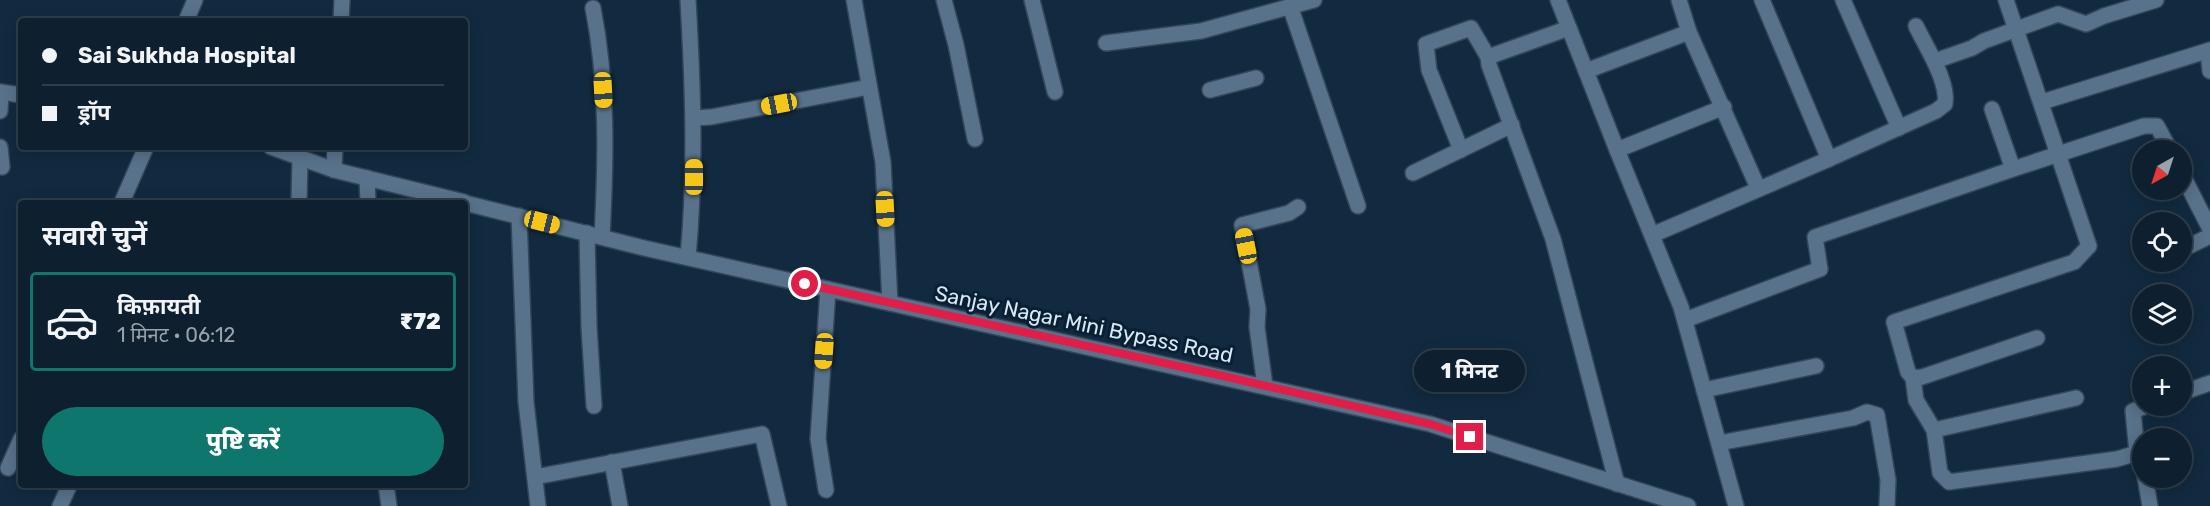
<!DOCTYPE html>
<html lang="hi">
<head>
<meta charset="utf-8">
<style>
  body { margin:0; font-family:Rubik,"Noto Sans Devanagari",sans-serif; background:#1c2d3b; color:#f1f3f6; height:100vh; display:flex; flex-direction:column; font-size:22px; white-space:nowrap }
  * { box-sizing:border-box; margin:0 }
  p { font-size:20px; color:#9ba3aa }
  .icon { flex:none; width:33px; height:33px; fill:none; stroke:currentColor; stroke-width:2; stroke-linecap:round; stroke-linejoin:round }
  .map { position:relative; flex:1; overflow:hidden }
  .drawer { position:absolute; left:18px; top:200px; width:450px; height:288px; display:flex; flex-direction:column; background:#0e202f; border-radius:6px; box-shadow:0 3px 15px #0003,0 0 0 2px #2e3e4b }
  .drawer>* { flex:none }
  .guide { position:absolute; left:18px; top:18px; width:450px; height:132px; border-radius:6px; box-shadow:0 3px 15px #0003,0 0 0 2px #2e3e4b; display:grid; align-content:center; height:132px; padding:0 24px; background:#0e202f }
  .needle { width:39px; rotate:219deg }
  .controls { position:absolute; left:2132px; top:140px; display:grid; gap:12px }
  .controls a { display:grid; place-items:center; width:60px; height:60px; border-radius:50%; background:#0e202f; box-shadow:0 3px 15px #0003,0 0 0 2px #2e3e4b; font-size:30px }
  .end { position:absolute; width:27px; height:27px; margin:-14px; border:8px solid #e11d48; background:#fff; box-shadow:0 0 0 3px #fff }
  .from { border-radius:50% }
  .bubble { position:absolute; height:42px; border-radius:21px; background:#0e202f; box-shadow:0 3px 15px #0003,0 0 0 2px #2e3e4b; font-size:20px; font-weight:800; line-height:42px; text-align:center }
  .car { position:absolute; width:18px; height:36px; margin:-18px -9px; border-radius:8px; box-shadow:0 0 4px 2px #0007; background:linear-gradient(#f5c518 24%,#345 0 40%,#f5c518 0 76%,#345 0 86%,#f5c518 0) }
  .guide b { display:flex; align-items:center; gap:21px; height:57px; font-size:22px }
  .guide b+b { border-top:2px solid #2e3e4b }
  .guide i { width:15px; height:15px; background:#f1f3f6 }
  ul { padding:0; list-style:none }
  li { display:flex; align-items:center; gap:18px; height:99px; margin:0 12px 9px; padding:0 12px; border:3px solid transparent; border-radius:6px }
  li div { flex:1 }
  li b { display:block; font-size:22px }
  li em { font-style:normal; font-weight:800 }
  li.selected { border-color:#0f766e }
  li>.icon { width:54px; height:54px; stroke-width:1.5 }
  h2 { padding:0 24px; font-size:27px; line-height:72px }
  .button { display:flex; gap:12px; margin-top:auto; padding:12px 24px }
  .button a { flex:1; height:69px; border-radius:36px; background:#0f766e; color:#fff; font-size:24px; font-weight:800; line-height:69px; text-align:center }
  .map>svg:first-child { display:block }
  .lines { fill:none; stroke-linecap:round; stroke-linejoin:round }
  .minor-casing { stroke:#344557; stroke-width:18 }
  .minor { stroke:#58728b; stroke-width:15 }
  .route { stroke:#e11d48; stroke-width:8 }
  .labels { text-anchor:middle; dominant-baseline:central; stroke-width:6; stroke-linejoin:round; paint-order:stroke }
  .street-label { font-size:21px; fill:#dae8f6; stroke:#072034 }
</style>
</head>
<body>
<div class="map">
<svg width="2210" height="506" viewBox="0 0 2210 506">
  <rect width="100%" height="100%" fill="#122a3f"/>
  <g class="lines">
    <g class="minor-casing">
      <g id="minor">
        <path d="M854 0 883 162 890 303"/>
        <path d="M944 0 956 45 975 139"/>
        <path d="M1032 0 1055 92"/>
        <path d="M1558 0 1617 150 1681 307 1736 506"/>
        <path d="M1679 0 1689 32 1758 188"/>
        <path d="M1843 0 1899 128"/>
        <path d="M2006 0 2089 246 2074 262 1894 322 1908 372 1913 378 1916 400 1934 430 1940 473 1949 482 2117 459 2137 453"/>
        <path d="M1290 6 1358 206"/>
        <path d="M593 8C608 84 606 160 602 237"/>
        <path d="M186 21 195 0"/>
        <path d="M341 21 342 0"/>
        <path d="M1106 43 1201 31 1314 0"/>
        <path d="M2208 51 2210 71"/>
        <path d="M1488 57 1569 28"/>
        <path d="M1935 61 1972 48 1984 41 2058 14 2086 24 2104 16 2156 0"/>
        <path d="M1586 71 1689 32"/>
        <path d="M1210 90 1256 78"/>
        <path d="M0 92 21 95"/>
        <path d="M2042 102 2210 50"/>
        <path d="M1992 109 2013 169"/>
        <path d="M0 111 1 92"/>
        <path d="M694 118 711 117 869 87"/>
        <path d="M0 147 2 167"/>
        <path d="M271 147 334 170 464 202"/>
        <path d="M1461 150 1429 70 1426 44 1471 28 1488 57 1489 65 1553 239 1617 484"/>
        <path d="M1617 150 1724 107"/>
        <path d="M1829 159 1936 111 1945 104C1949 82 1926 47 1916 26"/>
        <path d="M334 170 335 147"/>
        <path d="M2181 172 2210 229"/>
        <path d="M1413 173 1512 125"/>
        <path d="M367 178 368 202"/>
        <path d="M122 202 146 147"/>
        <path d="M299 202 300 158"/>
        <path d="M465 203 644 248 1430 424 1688 506"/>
        <path d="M519 216 526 402 538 506"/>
        <path d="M587 233 589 327 594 406"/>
        <path d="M1652 235 1829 159 1762 0"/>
        <path d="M2181 250 2210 236"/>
        <path d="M688 257C696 170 693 87 688 0"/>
        <path d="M1685 320 1820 269 1815 237 2013 169 2144 126H2157L2170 150"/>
        <path d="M1913 378 1922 377 2037 338"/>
        <path d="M1265 386 1257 327 1258 309 1242 225 1289 213 1298 207"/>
        <path d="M1704 390 1816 366"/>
        <path d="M2181 393 2210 383"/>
        <path d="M1934 430 2076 398"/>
        <path d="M1719 443 1853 418 1867 412 1877 415 1888 480 1887 506"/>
        <path d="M612 462 620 506"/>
        <path d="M2142 462 2137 453 2133 411 2149 405"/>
        <path d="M8 468 21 439"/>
        <path d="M535 477 762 434 779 506"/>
        <path d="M2145 477 2150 506"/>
        <path d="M386 484 389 506"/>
        <path d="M826 490 818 439 828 289"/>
        <path d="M60 506 70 484"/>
      </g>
    </g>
    <use href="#minor" class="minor"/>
  </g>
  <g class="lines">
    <path class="route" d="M805 284 1223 376 1430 424 1470 437"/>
  </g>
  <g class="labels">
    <g class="street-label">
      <text transform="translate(1084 324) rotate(12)">Sanjay Nagar Mini Bypass Road</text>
    </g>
  </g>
</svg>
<div class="controls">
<a><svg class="needle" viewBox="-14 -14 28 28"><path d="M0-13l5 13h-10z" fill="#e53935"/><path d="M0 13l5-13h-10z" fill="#9ba3aa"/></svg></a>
<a><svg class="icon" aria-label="locate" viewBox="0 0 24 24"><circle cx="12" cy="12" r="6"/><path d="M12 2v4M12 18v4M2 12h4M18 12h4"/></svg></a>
<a><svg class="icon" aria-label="layers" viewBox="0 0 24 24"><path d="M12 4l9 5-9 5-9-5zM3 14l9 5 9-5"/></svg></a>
<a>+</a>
<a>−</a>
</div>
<i class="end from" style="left:805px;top:284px"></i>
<i class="end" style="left:1470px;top:437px"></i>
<div class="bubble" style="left:1414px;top:350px;width:111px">1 मिनट</div>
<i class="car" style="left:603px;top:90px;rotate:177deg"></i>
<i class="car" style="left:779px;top:104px;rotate:259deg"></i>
<i class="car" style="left:694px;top:177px;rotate:0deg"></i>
<i class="car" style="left:885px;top:209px;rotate:177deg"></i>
<i class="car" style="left:542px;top:222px;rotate:104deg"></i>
<i class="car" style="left:1246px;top:246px;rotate:349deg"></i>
<i class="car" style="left:824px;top:351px;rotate:184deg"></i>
<div class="guide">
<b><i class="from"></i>Sai Sukhda Hospital</b>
<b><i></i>ड्रॉप</b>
</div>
<section class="drawer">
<h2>सवारी चुनें</h2>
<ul>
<li class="selected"><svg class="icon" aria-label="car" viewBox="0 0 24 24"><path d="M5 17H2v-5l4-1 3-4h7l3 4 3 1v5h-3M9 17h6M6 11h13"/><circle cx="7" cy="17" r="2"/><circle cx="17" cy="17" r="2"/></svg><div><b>किफ़ायती</b><p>1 मिनट · 06:12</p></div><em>₹72</em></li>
</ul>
<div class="button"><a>पुष्टि करें</a></div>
</section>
</div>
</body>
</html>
